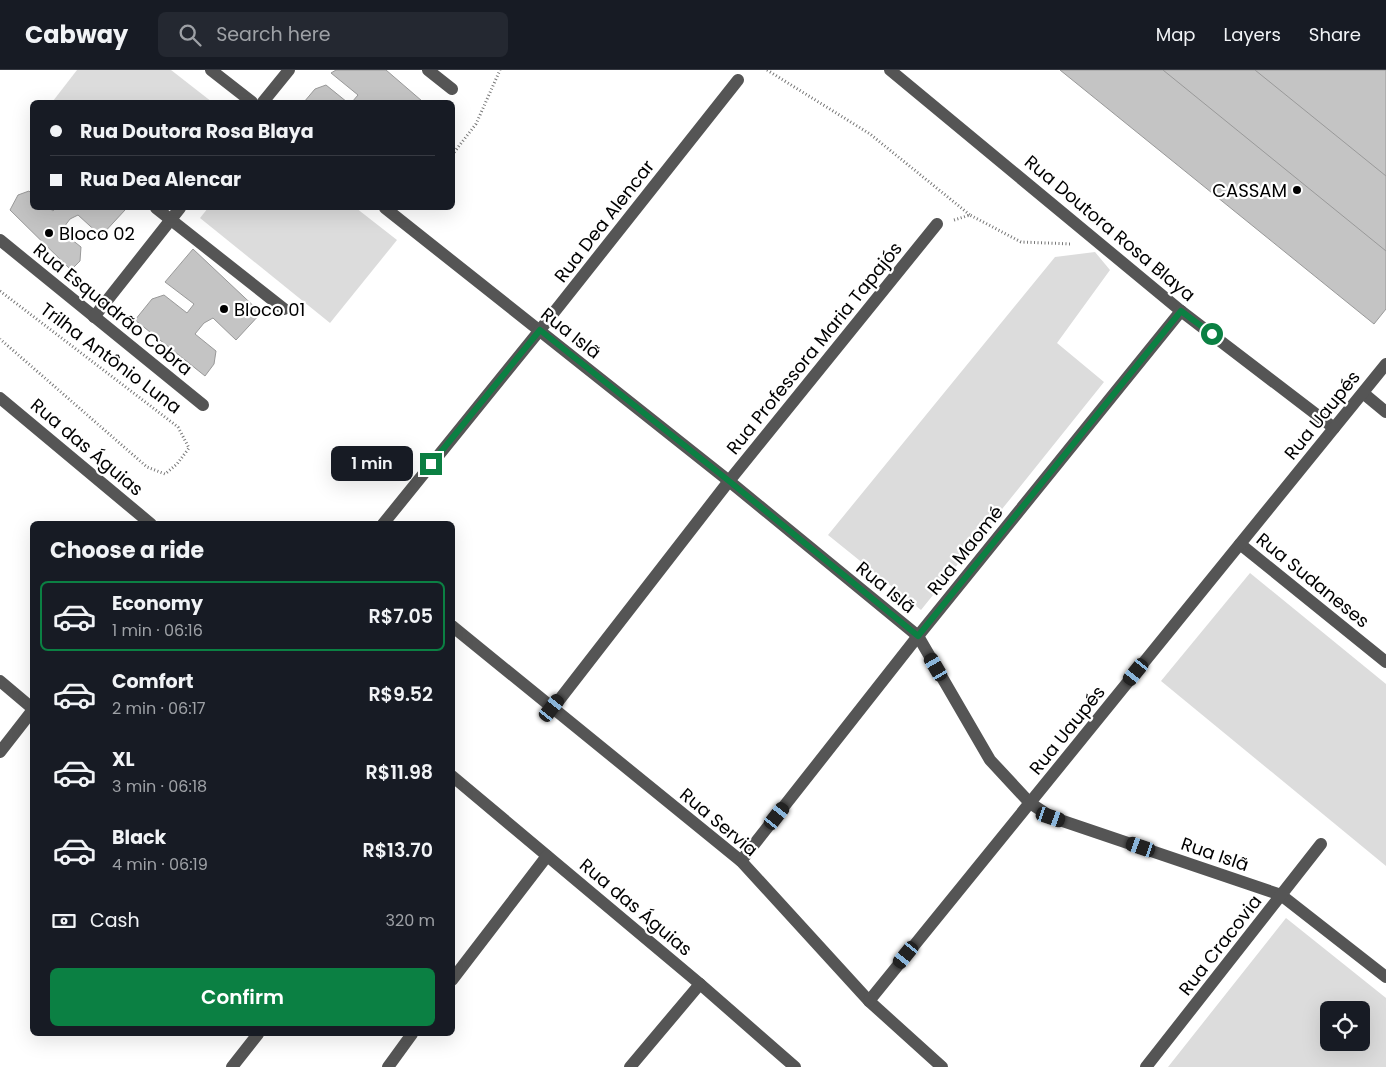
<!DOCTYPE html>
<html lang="en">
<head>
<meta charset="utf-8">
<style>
  body { margin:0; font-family:Poppins,sans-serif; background:#242831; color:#f1f3f6; height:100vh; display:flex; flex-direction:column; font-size:19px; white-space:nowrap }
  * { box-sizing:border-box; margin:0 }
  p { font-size:16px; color:#9ea1a6 }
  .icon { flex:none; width:28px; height:28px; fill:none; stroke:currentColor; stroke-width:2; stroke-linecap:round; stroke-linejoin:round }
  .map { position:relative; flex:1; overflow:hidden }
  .details { position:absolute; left:30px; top:451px; width:425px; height:515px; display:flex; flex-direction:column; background:#171b24; border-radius:8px; box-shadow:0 5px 20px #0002 }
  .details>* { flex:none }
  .hud { position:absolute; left:30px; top:30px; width:425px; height:110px; border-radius:8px; box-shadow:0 5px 20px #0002; display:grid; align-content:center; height:110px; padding:0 20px; background:#171b24 }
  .buttons { position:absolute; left:1320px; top:931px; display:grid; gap:10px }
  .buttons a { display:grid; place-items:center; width:50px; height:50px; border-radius:8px; background:#171b24; box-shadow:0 5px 20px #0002; font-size:25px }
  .end { position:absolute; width:22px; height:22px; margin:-11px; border:6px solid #0b8043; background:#fff; box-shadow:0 0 0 2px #fff }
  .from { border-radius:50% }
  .bubble { position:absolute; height:35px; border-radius:8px; background:#171b24; box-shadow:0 5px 20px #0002; font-size:16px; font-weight:600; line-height:35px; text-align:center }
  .car { position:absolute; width:15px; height:30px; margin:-15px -8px; border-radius:6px; box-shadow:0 0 4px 1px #0007; background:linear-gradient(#222 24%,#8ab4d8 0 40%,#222 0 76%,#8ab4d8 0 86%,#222 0) }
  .hud b { display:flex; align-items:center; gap:18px; height:48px; font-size:19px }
  .hud b+b { border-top:1px solid #363941 }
  .hud i { width:12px; height:12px; background:#f1f3f6 }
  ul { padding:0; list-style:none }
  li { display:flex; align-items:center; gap:15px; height:70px; margin:0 10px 8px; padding:0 10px; border:2px solid transparent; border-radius:8px }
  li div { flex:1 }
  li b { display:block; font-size:19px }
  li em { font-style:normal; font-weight:600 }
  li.active { border-color:#0b8043 }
  li>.icon { width:45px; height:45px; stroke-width:1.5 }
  h2 { padding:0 20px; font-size:22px; line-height:60px }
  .pay { display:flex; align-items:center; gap:12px; height:55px; padding:0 20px; font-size:19px }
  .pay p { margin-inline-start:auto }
  .primary-button { display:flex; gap:10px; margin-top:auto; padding:10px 20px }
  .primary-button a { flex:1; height:58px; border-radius:8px; background:#0b8043; color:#fff; font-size:20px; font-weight:600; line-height:58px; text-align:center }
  header { display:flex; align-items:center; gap:30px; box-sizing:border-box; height:70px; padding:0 25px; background:#171b24; border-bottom:1px solid #363941 }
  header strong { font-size:24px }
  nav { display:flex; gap:28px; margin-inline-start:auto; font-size:18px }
  .search { width:350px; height:45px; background:#242831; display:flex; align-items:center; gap:12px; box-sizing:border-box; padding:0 18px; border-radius:8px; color:#9ea1a6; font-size:19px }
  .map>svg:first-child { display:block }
  .green { fill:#dcdcdc; fill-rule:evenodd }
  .building { fill:#c4c4c4; stroke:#999 }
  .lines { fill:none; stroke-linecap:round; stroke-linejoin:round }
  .path { stroke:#777; stroke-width:3; stroke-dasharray:1 2.5; stroke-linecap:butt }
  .minor { stroke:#555; stroke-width:12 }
  .route { stroke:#0b8043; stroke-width:6 }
  .poi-dot { fill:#000; stroke:#fff; stroke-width:2 }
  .labels { text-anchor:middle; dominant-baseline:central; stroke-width:4.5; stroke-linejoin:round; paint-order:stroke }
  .poi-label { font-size:18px; fill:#000; stroke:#fff; text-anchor:start }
  .street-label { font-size:18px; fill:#000; stroke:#fff }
</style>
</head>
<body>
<header>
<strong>Cabway</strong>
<div class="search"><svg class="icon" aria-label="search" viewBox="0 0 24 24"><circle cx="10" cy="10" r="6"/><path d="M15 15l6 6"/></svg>Search here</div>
<nav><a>Map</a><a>Layers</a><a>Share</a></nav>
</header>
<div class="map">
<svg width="1386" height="997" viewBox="0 0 1386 997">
  <rect width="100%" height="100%" fill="#fff"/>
  <g class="green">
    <path d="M77 0H171L212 32H54L53 31Z"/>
    <path d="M208 138H356L397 170 330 253 200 148Z"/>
    <path d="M1095 182 1110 200 1057 273 1104 312 921 540 828 465 1055 187Z"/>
    <path d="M1250 503 1386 614V796L1161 611Z"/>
    <path d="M1286 848 1386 928V997H1168ZM1329 940H1361V972H1329Z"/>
  </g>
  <g class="building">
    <path d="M336 0H386L422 31 352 32 358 25 331 3Z"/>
    <path d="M1060 0H1386V239L1374 254Z"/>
    <path d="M1163 0H1255L1386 106V181Z"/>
    <path d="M326 15 347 32H304L315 19Z"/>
    <path d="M29 121 32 124V138H49L53 141 56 138H122L125 140 101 166 78 145 70 149 61 161 81 177 80 191 71 200 10 140 18 125Z"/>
    <path d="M193 179 261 243 236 270 213 248 204 253 195 264 216 281 214 294 205 306 135 250 152 229 164 225 187 243 194 234 165 212Z"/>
  </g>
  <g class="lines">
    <g class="path">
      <path d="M767 0 870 64 970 145"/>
      <path d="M452 85 476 54 500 0"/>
      <path d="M954 150 970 145 1021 172 1072 174"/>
      <path d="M0 221 178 357 189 378 177 394 165 404 147 397 0 269"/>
    </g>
    <g class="minor">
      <path d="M211 0 252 32"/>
      <path d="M428 0 452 19"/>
      <path d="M890 0 1181 241 1334 358"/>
      <path d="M263 32 289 0"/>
      <path d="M156 138 284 239"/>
      <path d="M385 138 729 411 918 566 990 690 1030 733 1051 747 1281 825 1386 907"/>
      <path d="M0 170 203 335"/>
      <path d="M94 247 180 138"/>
      <path d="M1363 323 1386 342"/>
      <path d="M0 328 151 454"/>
      <path d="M383 454 540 260 738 10"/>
      <path d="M1240 474 1386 592"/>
      <path d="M452 556 741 791 869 931 942 997"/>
      <path d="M0 611 32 638"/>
      <path d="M553 638 729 411 937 154"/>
      <path d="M0 682 32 641"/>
      <path d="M452 706 700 914 795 997"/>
      <path d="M741 791 918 566 1181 241"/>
      <path d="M452 910 547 786"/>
      <path d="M869 931 1386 294"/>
      <path d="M232 997 258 964"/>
      <path d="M388 997 412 964"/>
      <path d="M630 997 700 914"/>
      <path d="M1146 997 1321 774"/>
    </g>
  </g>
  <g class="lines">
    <path class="route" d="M431 394 540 260 729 411 918 566 1181 241 1212 264"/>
  </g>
  <g class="poi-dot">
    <circle cx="1297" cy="120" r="5"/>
    <circle cx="49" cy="163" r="5"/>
    <circle cx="224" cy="239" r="5"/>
  </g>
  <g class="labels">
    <g class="poi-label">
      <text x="1287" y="120" text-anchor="end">CASSAM</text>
      <text x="59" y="163">Bloco 02</text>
      <text x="234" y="239">Bloco 01</text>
    </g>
    <g class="street-label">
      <text transform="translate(604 151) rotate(-52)">Rua Dea Alencar</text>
      <text transform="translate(1110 158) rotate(40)">Rua Doutora Rosa Blaya</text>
      <text transform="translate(113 239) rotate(39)">Rua Esquadrão Cobra</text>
      <text transform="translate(571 263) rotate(38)">Rua Islã</text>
      <text transform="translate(814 278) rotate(-51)">Rua Professora Maria Tapajós</text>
      <text transform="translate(111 288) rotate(37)">Trilha Antônio Luna</text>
      <text transform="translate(1322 345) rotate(-51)">Rua Uaupés</text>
      <text transform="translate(87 377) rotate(40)">Rua das Águias</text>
      <text transform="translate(965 480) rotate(-51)">Rua Maomé</text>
      <text transform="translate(1313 510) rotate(39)">Rua Sudaneses</text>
      <text transform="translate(886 517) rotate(39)">Rua Islã</text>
      <text transform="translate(1067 660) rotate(-51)">Rua Uaupés</text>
      <text transform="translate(719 752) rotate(40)">Rua Servia</text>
      <text transform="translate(1215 784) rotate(19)">Rua Islã</text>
      <text transform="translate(636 837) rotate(40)">Rua das Águias</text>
      <text transform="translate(1220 875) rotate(-52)">Rua Cracovia</text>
    </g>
  </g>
</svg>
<div class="buttons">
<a><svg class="icon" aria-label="locate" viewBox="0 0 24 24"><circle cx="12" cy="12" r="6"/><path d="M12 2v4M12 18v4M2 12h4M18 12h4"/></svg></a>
</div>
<i class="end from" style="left:1212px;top:264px"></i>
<i class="end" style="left:431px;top:394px"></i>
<div class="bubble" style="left:331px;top:376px;width:82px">1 min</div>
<i class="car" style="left:936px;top:597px;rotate:330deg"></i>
<i class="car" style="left:1136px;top:602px;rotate:219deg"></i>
<i class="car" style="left:552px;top:638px;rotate:38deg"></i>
<i class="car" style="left:777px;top:746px;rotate:38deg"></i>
<i class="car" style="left:1051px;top:747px;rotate:109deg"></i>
<i class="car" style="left:1141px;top:777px;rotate:289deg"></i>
<i class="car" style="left:906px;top:885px;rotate:219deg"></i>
<div class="hud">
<b><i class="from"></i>Rua Doutora Rosa Blaya</b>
<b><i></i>Rua Dea Alencar</b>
</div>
<section class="details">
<h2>Choose a ride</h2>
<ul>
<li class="active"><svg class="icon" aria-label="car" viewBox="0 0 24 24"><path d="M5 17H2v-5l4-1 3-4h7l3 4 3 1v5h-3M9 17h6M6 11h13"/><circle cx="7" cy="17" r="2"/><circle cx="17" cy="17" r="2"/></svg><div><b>Economy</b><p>1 min · 06:16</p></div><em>R$7.05</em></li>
<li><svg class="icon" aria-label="car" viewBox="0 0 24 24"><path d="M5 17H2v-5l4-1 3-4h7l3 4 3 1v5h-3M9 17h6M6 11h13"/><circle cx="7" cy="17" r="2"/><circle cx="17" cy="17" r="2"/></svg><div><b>Comfort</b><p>2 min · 06:17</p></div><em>R$9.52</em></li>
<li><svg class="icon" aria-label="car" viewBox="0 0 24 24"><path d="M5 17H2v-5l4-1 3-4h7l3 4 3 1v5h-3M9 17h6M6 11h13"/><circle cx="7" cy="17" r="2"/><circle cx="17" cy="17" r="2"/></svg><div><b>XL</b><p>3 min · 06:18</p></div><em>R$11.98</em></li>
<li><svg class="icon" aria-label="car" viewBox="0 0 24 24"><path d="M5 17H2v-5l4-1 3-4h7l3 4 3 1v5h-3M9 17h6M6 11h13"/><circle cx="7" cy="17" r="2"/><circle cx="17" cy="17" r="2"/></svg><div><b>Black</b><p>4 min · 06:19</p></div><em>R$13.70</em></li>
</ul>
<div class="pay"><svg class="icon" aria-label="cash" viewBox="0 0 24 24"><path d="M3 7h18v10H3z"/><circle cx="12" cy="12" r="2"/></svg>Cash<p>320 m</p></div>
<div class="primary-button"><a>Confirm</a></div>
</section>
</div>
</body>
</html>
